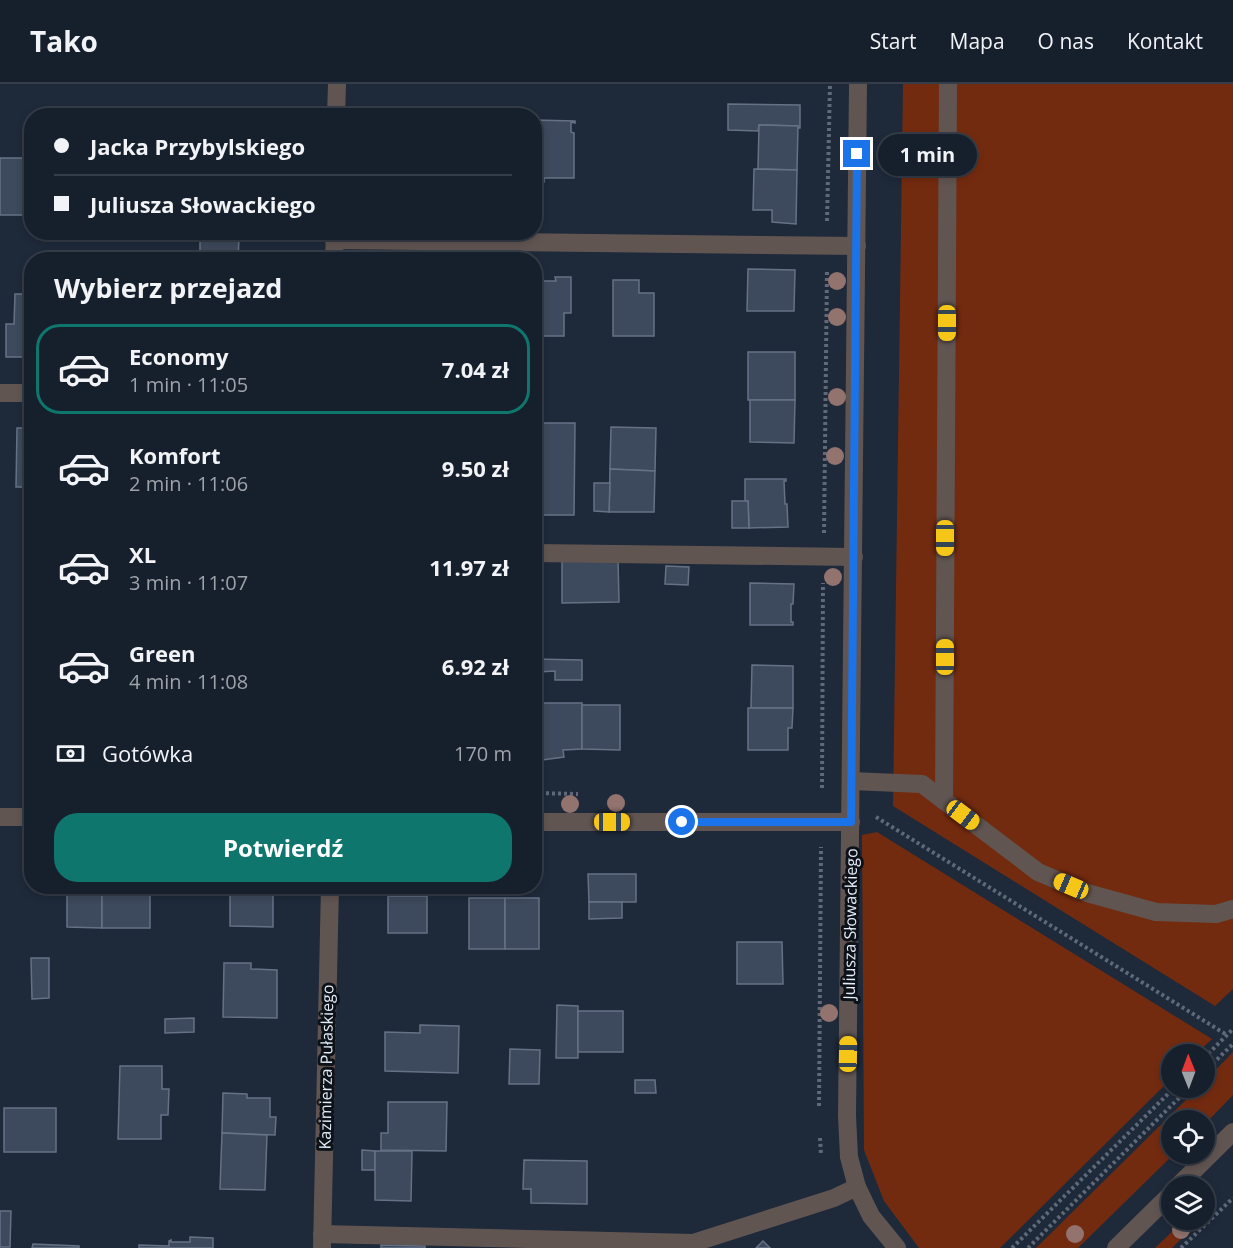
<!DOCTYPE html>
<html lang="pl">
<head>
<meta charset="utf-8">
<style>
  body { margin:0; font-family:"Open Sans",sans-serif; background:#1f2734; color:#f1f3f6; height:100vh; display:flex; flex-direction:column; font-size:22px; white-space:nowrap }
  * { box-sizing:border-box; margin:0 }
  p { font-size:20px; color:#9ea2a9 }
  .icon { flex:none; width:33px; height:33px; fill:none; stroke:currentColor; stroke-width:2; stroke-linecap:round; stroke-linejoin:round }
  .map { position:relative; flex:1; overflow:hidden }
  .panel { position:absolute; left:24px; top:168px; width:518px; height:642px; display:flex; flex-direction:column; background:#161f2c; border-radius:24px; box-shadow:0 3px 9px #0003,0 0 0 2px #353d48 }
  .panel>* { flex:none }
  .hud { position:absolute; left:24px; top:24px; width:518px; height:132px; border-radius:24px; box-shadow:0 3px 9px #0003,0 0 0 2px #353d48; display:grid; align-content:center; height:132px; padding:0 30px; background:#161f2c }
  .needle { width:39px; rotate:359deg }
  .fabs { position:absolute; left:1161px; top:960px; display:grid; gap:12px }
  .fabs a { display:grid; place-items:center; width:54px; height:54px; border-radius:50%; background:#161f2c; box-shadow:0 3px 9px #0003,0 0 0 2px #353d48; font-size:30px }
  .end { position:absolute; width:27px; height:27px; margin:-14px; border:8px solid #1a73e8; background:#fff; box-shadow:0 0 0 3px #fff }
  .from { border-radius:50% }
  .bubble { position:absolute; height:42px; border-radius:21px; background:#161f2c; box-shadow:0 3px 9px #0003,0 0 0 2px #353d48; font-size:20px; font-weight:700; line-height:42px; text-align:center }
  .car { position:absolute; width:18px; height:36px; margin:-18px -9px; border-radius:8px; box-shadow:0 0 4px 2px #0007; background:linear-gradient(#f5c518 24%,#345 0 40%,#f5c518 0 76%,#345 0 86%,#f5c518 0) }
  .hud b { display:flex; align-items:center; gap:21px; height:57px; font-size:22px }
  .hud b+b { border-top:2px solid #353d48 }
  .hud i { width:15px; height:15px; background:#f1f3f6 }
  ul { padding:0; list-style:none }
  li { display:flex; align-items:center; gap:18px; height:90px; margin:0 12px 9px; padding:0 18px; border:3px solid transparent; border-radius:24px }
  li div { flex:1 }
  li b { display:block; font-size:22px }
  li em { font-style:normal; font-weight:700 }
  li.on { border-color:#0f766e }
  li>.icon { width:54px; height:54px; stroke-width:1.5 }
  h2 { padding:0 30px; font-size:27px; line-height:72px }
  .pay { display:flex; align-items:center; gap:15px; height:66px; padding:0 30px; font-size:22px }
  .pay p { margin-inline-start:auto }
  .primary-button { display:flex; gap:12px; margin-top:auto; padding:12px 30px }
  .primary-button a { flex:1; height:69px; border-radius:24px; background:#0f766e; color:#fff; font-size:24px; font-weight:700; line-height:69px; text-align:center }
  header { display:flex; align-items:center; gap:36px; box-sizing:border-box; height:84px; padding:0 30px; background:#161f2c; border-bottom:2px solid #353d48 }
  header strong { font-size:28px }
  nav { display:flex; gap:33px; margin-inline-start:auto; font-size:21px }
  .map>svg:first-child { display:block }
  .green { fill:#732b0f }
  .building { fill:#3d495c; stroke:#657286; stroke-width:1.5 }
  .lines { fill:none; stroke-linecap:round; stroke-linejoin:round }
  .path { stroke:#5f6978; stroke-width:4; stroke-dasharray:3 3; stroke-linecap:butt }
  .service { stroke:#615552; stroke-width:18 }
  .minor { stroke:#615552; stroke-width:18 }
  .tertiary { stroke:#615552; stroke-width:18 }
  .tree { fill:#92736e }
  .route { stroke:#1a73e8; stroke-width:8 }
  .labels { text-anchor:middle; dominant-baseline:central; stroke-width:6; stroke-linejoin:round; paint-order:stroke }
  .street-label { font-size:16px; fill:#e5edf8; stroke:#0d1219 }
</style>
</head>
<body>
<header>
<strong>Tako</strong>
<nav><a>Start</a><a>Mapa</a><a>O nas</a><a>Kontakt</a></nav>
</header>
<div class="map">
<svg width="1233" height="1164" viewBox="0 0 1233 1164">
  <rect width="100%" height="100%" fill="#1e293a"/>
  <g class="green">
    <path d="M903 0H1233V905L1215 922 893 722Z"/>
    <path d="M877 748 1212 955 1196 970H1172L1171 995 1000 1164H919L884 1117 864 1066 862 751Z"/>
    <path d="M1233 968V1011L1205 1040 1204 1036H1172V1070H1174L1078 1164H1036L1198 1004H1204L1205 997Z"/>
    <path d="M1178 1142H1183L1186 1146V1150L1172 1164H1155Z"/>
  </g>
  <g class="building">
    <path d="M728 20 800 21V44H798V42L759 41 758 47 728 46Z"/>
    <rect x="149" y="27" width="54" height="5"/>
    <path d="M534 36 575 37V39L571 38V48L574 49V94H544V98H534Z"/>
    <path d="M759 41 798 42 797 86 758 85Z"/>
    <rect x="0" y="74" width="32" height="57"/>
    <path d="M754 85 797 86 796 140 772 138V126H753Z"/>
    <rect x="202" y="148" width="35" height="7"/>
    <path d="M200 155H239L238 175H200Z"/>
    <path d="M748 185 795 186 794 227H747Z"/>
    <path d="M555 193H571V229H564V252H534V202H538V197H556Z"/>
    <path d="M613 196H639V209H654V252H613Z"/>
    <path d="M15 210H32V273H6V240H14Z"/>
    <rect x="748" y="268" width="47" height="48"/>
    <path d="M750 316H795L794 359 750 358Z"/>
    <path d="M536 339H575L574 431H535Z"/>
    <path d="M611 343 656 344 655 387 610 385Z"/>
    <path d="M17 344H32V403H16Z"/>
    <path d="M610 385 655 387 654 428H609Z"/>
    <path d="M745 395H786V397H784L785 420H787L788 443 749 444 748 417H745Z"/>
    <path d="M594 399H610L609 428 594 427Z"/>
    <path d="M732 417H748L749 444H732Z"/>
    <path d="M562 475H618L619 518 562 519Z"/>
    <path d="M666 482 689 483 688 501 665 500Z"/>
    <path d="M750 499 794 500 793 520H791V538H793V541H750Z"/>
    <path d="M534 575 582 576V596H555V587L537 588V604H534Z"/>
    <path d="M752 581 793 582V624H751Z"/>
    <rect x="28" y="617" width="4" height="45"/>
    <path d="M535 619H582V665L563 666 564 673 535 677Z"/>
    <path d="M582 621H620V666L582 665Z"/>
    <path d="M748 624H793L792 644H788V666H748Z"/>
    <path d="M588 790H636V818H589Z"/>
    <path d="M67 802H102V844L67 843Z"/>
    <path d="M102 802H128V807H148V802H150V844H102Z"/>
    <path d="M230 802 273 803V843L230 842Z"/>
    <rect x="388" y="812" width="39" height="37"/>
    <rect x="469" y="814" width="36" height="51"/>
    <rect x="505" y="814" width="34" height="51"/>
    <path d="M589 818H622V834L589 835Z"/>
    <path d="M737 858H782L783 900H737Z"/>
    <path d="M31 874H49V914L32 915Z"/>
    <path d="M224 879H251V885L277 886V934L223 933Z"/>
    <path d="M557 921 578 922V974H556Z"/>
    <rect x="578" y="927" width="45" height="41"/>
    <path d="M194 934V948L165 949V935Z"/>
    <path d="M420 941 459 942 458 989 385 987V948L420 949Z"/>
    <path d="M510 965 540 966 539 1000H509Z"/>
    <path d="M120 982H162V1005H169L168 1031H161V1055H118Z"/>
    <path d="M635 996H655L656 1009H635Z"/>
    <path d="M223 1009 247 1010V1014H270V1033H276L275 1051 222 1049Z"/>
    <path d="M388 1018H447L446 1067 381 1066V1049H388Z"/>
    <rect x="4" y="1024" width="52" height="44"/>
    <path d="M222 1049 267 1051 265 1106 220 1105Z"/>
    <path d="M362 1066 375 1067V1086H362Z"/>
    <path d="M375 1067H412L411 1117 375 1116Z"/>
    <path d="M524 1076 587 1077V1120L531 1119V1105H523Z"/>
    <path d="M0 1127H11L10 1163H0Z"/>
    <path d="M190 1153 213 1154V1164H139V1161L169 1162V1157L171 1156V1158H190Z"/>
    <path d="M763 1157 770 1164H756Z"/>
    <path d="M33 1160 79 1162V1164H32Z"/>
    <path d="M381 1161 425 1162V1164H381Z"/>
  </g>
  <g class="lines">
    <g class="path">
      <path d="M827 137 830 0"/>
      <path d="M824 449 827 187"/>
      <path d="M822 704 823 499"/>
      <path d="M534 709 578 710"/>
      <path d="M876 733 1227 951"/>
      <path d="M1204 974 1233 945"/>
      <path d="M1204 988 1233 960"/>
      <path d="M819 1022 821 763"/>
      <path d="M820 1054 821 1070"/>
      <path d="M1012 1164 1174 1004"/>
      <path d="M1028 1164 1189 1004"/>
      <path d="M1181 1164 1233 1114"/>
    </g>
    <g class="service">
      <path d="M334 156 857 162"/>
      <path d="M851 697 922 700 1038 788 1087 809 1156 828 1216 830 1233 825"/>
      <path d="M944 717 948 0"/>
      <path d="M322 1150 693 1159 834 1114 857 1103"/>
    </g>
    <g class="minor">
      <path d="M858 0 847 1032 849 1073 857 1103 871 1132 897 1164"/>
      <path d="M336 32 337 0"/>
      <path d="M334 176 335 148"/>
      <path d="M0 309H32"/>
      <path d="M534 469 854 473"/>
      <path d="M0 733H32"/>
      <path d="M534 738H851"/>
      <path d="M322 1164 330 802"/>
    </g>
    <g class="tertiary">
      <path d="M1178 1102 1233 1048"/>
      <path d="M1116 1164 1172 1109"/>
    </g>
  </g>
  <g class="tree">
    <circle cx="837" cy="197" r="9"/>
    <circle cx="837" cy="233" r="9"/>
    <circle cx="837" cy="313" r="9"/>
    <circle cx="835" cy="372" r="9"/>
    <circle cx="833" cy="493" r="9"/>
    <circle cx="616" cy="719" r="9"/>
    <circle cx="570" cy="720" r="9"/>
    <circle cx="829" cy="929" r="9"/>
    <circle cx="1181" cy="1146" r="9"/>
    <circle cx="1075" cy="1150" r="9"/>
  </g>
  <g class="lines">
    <path class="route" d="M682 738H851L857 70"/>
  </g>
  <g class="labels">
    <g class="street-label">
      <text transform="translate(850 840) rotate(-89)">Juliusza Słowackiego</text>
      <text transform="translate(326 983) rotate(-89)">Kazimierza Pułaskiego</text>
    </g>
  </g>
</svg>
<div class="fabs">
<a><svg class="needle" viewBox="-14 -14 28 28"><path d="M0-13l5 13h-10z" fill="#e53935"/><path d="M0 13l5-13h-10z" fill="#9ea2a9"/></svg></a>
<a><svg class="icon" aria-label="locate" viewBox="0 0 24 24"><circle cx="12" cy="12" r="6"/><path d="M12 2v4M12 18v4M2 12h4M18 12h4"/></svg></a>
<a><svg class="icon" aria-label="layers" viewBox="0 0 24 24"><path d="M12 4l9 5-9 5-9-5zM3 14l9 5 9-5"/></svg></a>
</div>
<i class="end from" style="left:682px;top:738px"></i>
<i class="end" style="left:857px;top:70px"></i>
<div class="bubble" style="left:878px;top:50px;width:99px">1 min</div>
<i class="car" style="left:947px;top:239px;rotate:180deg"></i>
<i class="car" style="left:945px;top:454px;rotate:180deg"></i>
<i class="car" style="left:945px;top:573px;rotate:0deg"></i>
<i class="car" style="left:963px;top:731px;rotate:127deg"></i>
<i class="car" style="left:612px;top:738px;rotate:90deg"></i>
<i class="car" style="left:1071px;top:802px;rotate:293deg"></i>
<i class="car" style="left:848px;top:970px;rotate:1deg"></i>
<div class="hud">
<b><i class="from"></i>Jacka Przybylskiego</b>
<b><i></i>Juliusza Słowackiego</b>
</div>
<section class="panel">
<h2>Wybierz przejazd</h2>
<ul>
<li class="on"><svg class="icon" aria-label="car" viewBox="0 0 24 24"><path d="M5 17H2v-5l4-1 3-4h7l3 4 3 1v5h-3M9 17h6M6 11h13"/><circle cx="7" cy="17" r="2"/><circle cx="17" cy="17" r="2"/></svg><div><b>Economy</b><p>1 min · 11:05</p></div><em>7.04 zł</em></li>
<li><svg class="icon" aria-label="car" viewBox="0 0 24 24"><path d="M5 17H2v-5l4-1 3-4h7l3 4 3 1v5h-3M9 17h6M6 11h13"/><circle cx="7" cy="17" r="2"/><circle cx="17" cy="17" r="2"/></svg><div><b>Komfort</b><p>2 min · 11:06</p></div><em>9.50 zł</em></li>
<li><svg class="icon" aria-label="car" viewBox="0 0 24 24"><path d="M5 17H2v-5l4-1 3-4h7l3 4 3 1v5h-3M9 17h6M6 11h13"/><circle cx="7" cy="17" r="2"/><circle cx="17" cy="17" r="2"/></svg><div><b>XL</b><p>3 min · 11:07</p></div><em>11.97 zł</em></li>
<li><svg class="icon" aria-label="car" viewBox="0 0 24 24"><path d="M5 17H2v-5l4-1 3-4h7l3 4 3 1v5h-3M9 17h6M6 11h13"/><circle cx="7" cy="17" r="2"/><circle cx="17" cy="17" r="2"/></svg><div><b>Green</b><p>4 min · 11:08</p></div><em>6.92 zł</em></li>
</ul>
<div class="pay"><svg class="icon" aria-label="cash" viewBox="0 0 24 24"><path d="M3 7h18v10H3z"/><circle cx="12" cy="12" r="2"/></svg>Gotówka<p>170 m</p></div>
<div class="primary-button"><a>Potwierdź</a></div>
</section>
</div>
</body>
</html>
